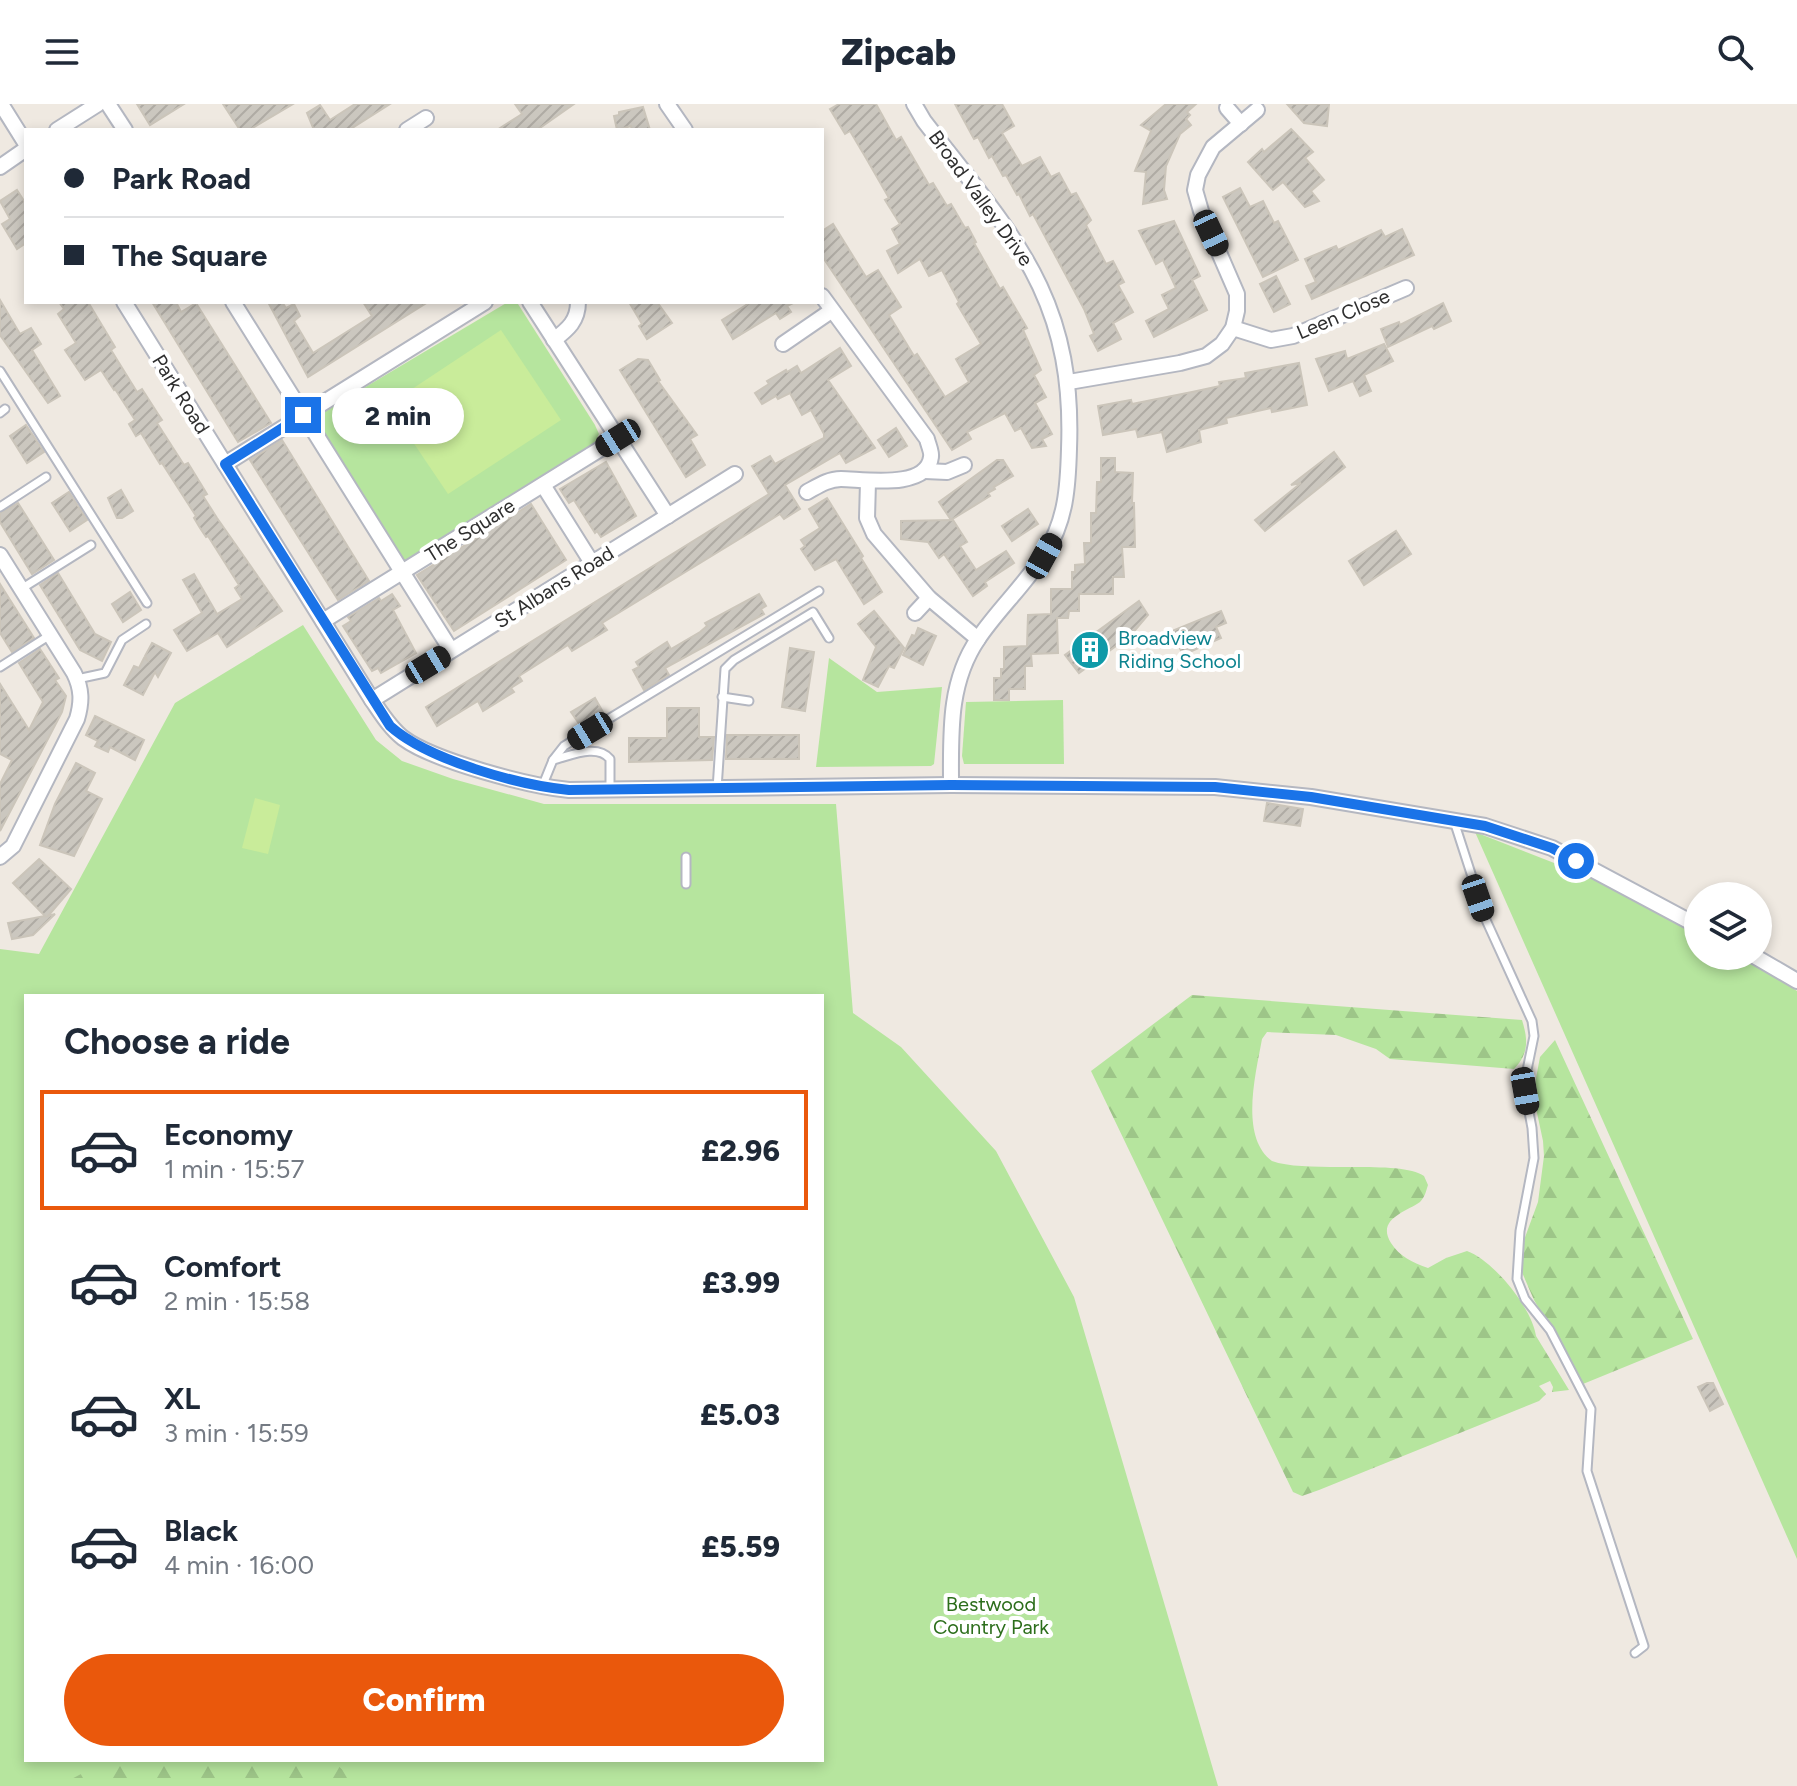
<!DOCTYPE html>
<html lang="en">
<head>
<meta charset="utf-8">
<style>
  body { margin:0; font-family:Figtree,sans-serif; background:#f2f2f3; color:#1f2937; height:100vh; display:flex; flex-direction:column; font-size:30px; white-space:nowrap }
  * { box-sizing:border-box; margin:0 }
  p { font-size:26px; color:#747a83 }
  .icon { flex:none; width:44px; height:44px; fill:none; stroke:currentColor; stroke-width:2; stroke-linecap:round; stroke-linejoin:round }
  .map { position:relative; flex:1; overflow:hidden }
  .side { position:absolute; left:24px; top:890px; width:800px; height:768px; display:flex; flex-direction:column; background:#fff; border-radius:0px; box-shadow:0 4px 12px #0003 }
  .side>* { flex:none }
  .hud { position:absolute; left:24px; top:24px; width:800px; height:176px; border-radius:0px; box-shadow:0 4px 12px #0003; display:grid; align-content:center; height:176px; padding:0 40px; background:#fff }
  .fabs { position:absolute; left:1684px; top:778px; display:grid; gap:16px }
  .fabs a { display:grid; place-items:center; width:88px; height:88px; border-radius:50%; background:#fff; box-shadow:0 4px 12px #0003; font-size:40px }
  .end { position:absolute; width:36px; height:36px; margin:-18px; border:10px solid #1a73e8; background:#fff; box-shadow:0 0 0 4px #fff }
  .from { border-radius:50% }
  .bubble { position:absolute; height:56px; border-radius:28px; background:#fff; box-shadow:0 4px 12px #0003; font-size:26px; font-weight:800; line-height:56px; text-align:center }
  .car { position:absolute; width:24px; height:48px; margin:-24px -12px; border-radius:10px; box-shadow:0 0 6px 2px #0007; background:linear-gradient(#222 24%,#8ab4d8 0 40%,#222 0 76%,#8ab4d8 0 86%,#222 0) }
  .hud b { display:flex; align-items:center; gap:28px; height:76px; font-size:30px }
  .hud b+b { border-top:2px solid #e0e1e3 }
  .hud i { width:20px; height:20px; background:#1f2937 }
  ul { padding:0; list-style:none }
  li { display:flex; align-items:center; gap:24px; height:120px; margin:0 16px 12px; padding:0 24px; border:4px solid transparent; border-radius:0px }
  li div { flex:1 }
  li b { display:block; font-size:30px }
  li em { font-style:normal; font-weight:800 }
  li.on { border-color:#ea580c }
  li>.icon { width:72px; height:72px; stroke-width:1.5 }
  h2 { padding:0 40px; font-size:36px; line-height:96px }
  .primary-button { display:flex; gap:16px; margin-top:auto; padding:16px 40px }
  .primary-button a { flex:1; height:92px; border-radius:48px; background:#ea580c; color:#fff; font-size:32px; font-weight:800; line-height:92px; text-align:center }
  header { display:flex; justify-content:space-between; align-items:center; height:104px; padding:0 40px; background:#fff; font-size:36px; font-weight:800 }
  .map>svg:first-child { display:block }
  .green { fill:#b6e59e; fill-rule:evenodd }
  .forest { fill:url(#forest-firs) }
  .pitch { fill:#c9ec9a }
  .building { fill:url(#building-hatch); stroke:#cbc5ba; stroke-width:2 }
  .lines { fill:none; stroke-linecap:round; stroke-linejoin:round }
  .service-casing { stroke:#b4b7c1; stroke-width:11 }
  .minor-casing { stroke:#b4b7c1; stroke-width:18 }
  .service { stroke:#fff; stroke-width:7 }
  .minor { stroke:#fff; stroke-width:14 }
  .route { stroke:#1a73e8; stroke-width:10 }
  .labels { text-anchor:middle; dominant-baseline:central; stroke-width:8; stroke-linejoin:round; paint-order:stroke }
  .street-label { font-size:20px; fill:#2e2e2e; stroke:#fff }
  .culture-label { font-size:20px; fill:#0d838f; stroke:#fff; text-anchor:start }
  .park-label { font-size:20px; fill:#2c6e1b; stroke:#fff }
</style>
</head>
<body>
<header><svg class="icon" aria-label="menu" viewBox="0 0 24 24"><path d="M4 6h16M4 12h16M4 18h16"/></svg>Zipcab<svg class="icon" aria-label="search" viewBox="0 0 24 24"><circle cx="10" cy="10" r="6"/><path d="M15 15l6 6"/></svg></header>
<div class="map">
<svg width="1797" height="1682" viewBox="0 0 1797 1682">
  <defs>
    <pattern id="forest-firs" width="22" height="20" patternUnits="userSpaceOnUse" patternTransform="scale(2)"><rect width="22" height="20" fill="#b6e59e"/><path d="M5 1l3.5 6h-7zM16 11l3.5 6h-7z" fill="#9dc588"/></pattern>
    <pattern id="building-hatch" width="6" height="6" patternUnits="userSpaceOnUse" patternTransform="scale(2)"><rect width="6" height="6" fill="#cbc7bf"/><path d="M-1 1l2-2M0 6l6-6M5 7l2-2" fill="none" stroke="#afaba4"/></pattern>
  </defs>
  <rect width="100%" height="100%" fill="#efe9e1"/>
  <g class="green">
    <path d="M508 198 518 200 595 321 599 330 594 341 409 457 400 455 316 319 321 310 352 291Z"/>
    <path d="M303 521 376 636 402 657 453 675 544 700H836L853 909 901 943 996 1047 1074 1193 1218 1682H0V845L39 850 175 599ZM26 892H822V1656H26Z"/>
    <path d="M829 554 877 588 942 583 934 660 931 662 816 663Z"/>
    <path d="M1063 596 1064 660H964L962 652 966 598Z"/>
    <path d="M1475 728 1603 778 1698 828V852H1742L1797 887V1455Z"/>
  </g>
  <g class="forest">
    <path d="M1192 891 1522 916C1528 935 1529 950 1514 965L1390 955 1376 945 1336 931 1267 928 1262 935C1256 969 1239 1033 1272 1057 1308 1070 1400 1055 1424 1072L1428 1081C1426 1087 1425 1093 1420 1098 1406 1108 1376 1115 1391 1139 1399 1152 1413 1159 1428 1164L1446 1154 1467 1147C1494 1157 1532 1204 1536 1232L1569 1286 1552 1288 1553 1283 1550 1277 1539 1282 1546 1290 1539 1297 1319 1386 1302 1392 1293 1388 1091 967Z"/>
    <path d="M1555 936 1693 1235 1583 1280 1534 1196 1521 1166 1520 1147 1538 1098 1544 1052 1543 1037 1533 990 1540 953Z"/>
    <path d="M108 1656H331L362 1682H58Z"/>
  </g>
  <g class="pitch">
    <path d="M501 226 561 316 448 390 388 301Z"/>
    <path d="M255 694 280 701 268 750 242 744Z"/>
  </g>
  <g class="building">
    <path d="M137 0H184L150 21Z"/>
    <path d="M223 0H293L249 26H240Z"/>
    <path d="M355 0H390L349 26H314L307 9 320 1 330 16Z"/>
    <path d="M515 0H574L537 26H497L522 10Z"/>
    <path d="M839 0H876L896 36 901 33 929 81 933 79 947 102 951 100 965 124 968 123 976 138 974 139 1000 185 1003 183 1027 224 1023 226 1041 266 1034 271 1046 293 1035 299 1052 330 1042 335 1046 342 1032 344 1021 324 1015 327 1005 309 967 328 971 335 952 346 822 152V127L833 120 866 173 878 166 901 203 889 211 914 252 917 250 945 293 969 278 956 255 981 240 957 200 959 198 942 166 929 172 920 155 898 169 887 147 900 140 892 125 900 120 885 96 889 94 866 54 850 27 845 30 830 5Z"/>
    <path d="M955 0H1002L1014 22 1002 29 1022 62 1040 53 1051 73 1059 69 1071 91 1076 89 1091 116 1086 121 1106 160 1113 157 1124 178 1118 181 1133 208 1113 219 1121 235 1098 247 1090 232 1094 230 1084 205 1033 110 1030 112 1019 90 1017 91 1006 71 1003 72 992 52 989 54 978 33 974 35Z"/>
    <path d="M1166 0H1196L1187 8 1190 11 1186 15 1191 21 1180 30 1166 62 1164 86 1167 95 1143 100 1146 68 1135 67 1151 27 1141 21Z"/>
    <path d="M1287 0H1329L1327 22 1304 19Z"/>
    <path d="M643 3 650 26H632L631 22 617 26 614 12 619 11V8Z"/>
    <path d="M1291 25 1313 48 1305 54 1324 76 1311 87 1319 97 1305 103 1283 78 1273 86 1248 58 1262 45 1264 48Z"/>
    <path d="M1240 84 1250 103 1263 97 1274 119 1278 117 1298 156 1263 173 1223 93Z"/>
    <path d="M17 86 26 100V139L17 145 2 120 10 115 0 97Z"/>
    <path d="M1174 117 1200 172 1192 176 1207 206 1154 233 1146 217 1169 205 1162 191 1176 184 1163 156 1156 160 1139 127Z"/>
    <path d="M1402 125 1414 151 1312 195 1306 182 1316 178 1305 155 1336 142 1338 146 1381 126 1385 133Z"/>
    <path d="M1276 172 1290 200 1274 208 1260 180Z"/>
    <path d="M0 196 20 230 31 224 41 240 32 246 60 292 48 299 0 231Z"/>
    <path d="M59 198H88L115 243 111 246 137 288 142 285 158 310 162 316 157 319 184 361 188 359 207 390 203 392 217 414 282 507 227 543 218 529 187 547 174 526 202 509 183 476 194 470 217 510 242 495 235 484 239 481 208 432 206 433 200 424 194 414 196 412 162 359 160 360 141 329 136 332 129 320 135 316 115 285 114 286 101 266 85 276 65 246 76 239 58 210 64 205Z"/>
    <path d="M152 198H176L181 208 196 199 271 319 238 338Z"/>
    <path d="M268 198H282L286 204 294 200 300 212 294 217 313 249 372 212 363 198H428L308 273Z"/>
    <path d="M629 198H657L672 219 647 235 639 222 642 220Z"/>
    <path d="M751 198H795L787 202 791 208 780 215 776 209 733 235 722 216Z"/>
    <path d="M1443 199 1451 217 1434 225 1432 222 1388 243 1381 225 1399 218 1400 221Z"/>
    <path d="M1384 240 1393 257 1364 271 1371 287 1360 292 1353 277 1329 287 1316 255 1345 247 1347 255Z"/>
    <path d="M840 244 851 262 828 276 875 344 846 359 840 349 785 381 800 405 784 415 780 410 602 519 607 526 572 547 568 541 519 572 522 577 511 584 514 588 483 607 478 597 437 622 426 603 769 390 752 362 770 352 775 360 824 334V330L811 306 802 311 790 289 778 295 776 292 762 300 755 289 769 280 767 277 786 266 787 268 797 262 801 269Z"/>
    <path d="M638 255 648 256 660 276 658 277 697 331 690 335 705 361 686 373 620 266Z"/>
    <path d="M1299 259 1307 301 1272 308 1271 304 1226 314 1227 319 1199 326 1201 338 1167 348 1162 328 1138 333 1136 325 1103 331 1098 302 1131 296 1132 300 1192 288 1220 282 1219 278 1246 274 1245 269Z"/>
    <path d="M26 321 44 348 27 359 10 332Z"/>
    <path d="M896 324 907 342 889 353 878 336Z"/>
    <path d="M282 336 369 477 338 496 250 356Z"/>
    <path d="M1334 348 1345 363 1265 427 1255 416 1301 379 1291 381Z"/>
    <path d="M1101 354H1115V368L1133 369 1132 399H1134L1135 443H1122L1124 473H1113V490H1079V507H1069L1068 514H1057L1058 549 1031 550 1032 562H1025V585H1009V596H994V574H1001V565H1004V543L1027 542 1028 511 1051 510V485H1072V468H1075V461L1085 460 1084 439H1091V409H1096L1097 378H1101Z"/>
    <path d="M997 356H1003L1013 372 994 383 995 385 988 389 990 392 951 416 939 398Z"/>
    <path d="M606 358 636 412 601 433 597 427 595 429 574 396 569 399 560 385Z"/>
    <path d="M121 386 133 407 122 414H117L108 394Z"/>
    <path d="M69 388 87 416 70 427 52 399Z"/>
    <path d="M827 394 863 452 861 454 882 488 864 500 836 455 815 466 801 445 805 442 801 436 820 424 809 405Z"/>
    <path d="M18 399 54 456 32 470 0 418V409Z"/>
    <path d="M531 400 566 456 454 527 417 471Z"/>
    <path d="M1028 405 1038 420 1012 437 1002 422Z"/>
    <path d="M953 416 967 438 960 442 976 466 1006 447 1014 459 985 478 987 482 973 492 944 450 939 454 928 438 901 435V417Z"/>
    <path d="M1396 427 1411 450 1364 481 1349 457Z"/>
    <path d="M58 469 95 530 111 538 102 557 80 546 40 481Z"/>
    <path d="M0 480 34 534 12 548 0 529Z"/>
    <path d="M130 488 141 506 123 518 112 500Z"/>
    <path d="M392 490 400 502 393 506 416 549 381 569 378 564 372 567 343 522 351 517 348 513 379 494 381 497Z"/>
    <path d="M759 490 766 502 761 505 764 510 665 564 669 571 644 586 633 566 639 563 636 558 667 538 671 545 700 528 707 522 705 519Z"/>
    <path d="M1139 497 1148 511 1131 531 1079 569 1065 551Z"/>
    <path d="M874 507 904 544 894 564 889 562 878 583 863 576 876 543 858 520Z"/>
    <path d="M1221 507 1226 519 1216 523 1221 534 1183 551 1172 527Z"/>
    <path d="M918 524 936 532 923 561 903 551 912 531 915 532Z"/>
    <path d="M152 539 171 549 158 573 155 568 143 591 124 581 134 562 139 564 144 554 147 556 145 552Z"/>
    <path d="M790 544 814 548 805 607 782 603Z"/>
    <path d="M40 545 59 574 55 576 66 592 62 608 0 727V680L12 656 0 650V580L29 626 43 598 19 559Z"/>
    <path d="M595 594 604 610 582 624 571 608Z"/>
    <path d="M667 604H699V633H714L712 656 629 658V634H667Z"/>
    <path d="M95 612 144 636 135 656 110 643 108 648 95 642 98 637 86 631Z"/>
    <path d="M727 631H799V655H726Z"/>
    <path d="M76 659 95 669 86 687 102 695 74 752 40 741 55 700Z"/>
    <path d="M1267 699 1303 705 1300 722 1264 717Z"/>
    <path d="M39 755 71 785 48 812 55 810 33 831 12 835 8 819 45 812 13 779Z"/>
    <path d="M1707 1279H1713L1723 1300 1710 1307 1698 1283Z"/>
  </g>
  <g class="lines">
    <g class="service-casing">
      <g id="service">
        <path d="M0 267 147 499"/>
        <path d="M0 309 5 305"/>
        <path d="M0 403 46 373"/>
        <path d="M21 485 91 441"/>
        <path d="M0 563 50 531"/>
        <path d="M77 575 105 569 122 536 146 520"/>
        <path d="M722 593 749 597"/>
        <path d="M553 656 564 642 819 487"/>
        <path d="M542 683 553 656C570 652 597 639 610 655V686"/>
        <path d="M717 685 725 565 734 556 813 508 829 534"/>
        <path d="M1454 717 1486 816 1532 917 1534 932 1526 971 1525 987 1532 1024 1534 1054 1520 1127 1517 1175 1525 1195 1550 1226 1591 1305 1587 1367 1644 1542 1635 1549"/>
        <path d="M686 753V780"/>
      </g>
    </g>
    <g class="minor-casing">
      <g id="minor">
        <path d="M1 0 26 40"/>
        <path d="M108 0 125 26"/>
        <path d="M667 0 685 26"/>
        <path d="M914 0 924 17C1012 131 1075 191 1069 345 1068 382 1066 417 1045 449 1026 480 998 505 978 535 948 579 951 630 951 681"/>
        <path d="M1227 4 1241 20"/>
        <path d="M57 26 98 0"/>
        <path d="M407 26 426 14"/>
        <path d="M0 63 26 45"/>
        <path d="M124 198 372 596C381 609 390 624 403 634 434 657 529 682 569 686L951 681 1215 683 1311 693 1485 722 1552 744 1698 822"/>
        <path d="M233 198 451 546"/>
        <path d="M530 198 668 412"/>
        <path d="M1233 224 1271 236 1293 232 1406 184"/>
        <path d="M554 236C568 225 578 217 578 198"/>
        <path d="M783 240 831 207"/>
        <path d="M1069 278 1180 259 1206 252 1222 240 1233 224 1237 207V190L1201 107 1195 86 1198 71 1213 43 1257 6"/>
        <path d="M225 360 485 198"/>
        <path d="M925 367 947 368 964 361"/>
        <path d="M868 378 867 414 874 430 929 494 978 535"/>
        <path d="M543 381 592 459"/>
        <path d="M807 388C818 382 828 375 841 375 863 375 927 386 931 353 932 348 928 340 927 335L822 192"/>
        <path d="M0 451 74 569C82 585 82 598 77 615L13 742 0 753"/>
        <path d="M915 509 929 494"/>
        <path d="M323 517 618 334"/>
        <path d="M372 596 735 370"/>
        <path d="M1754 852 1797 877"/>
      </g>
    </g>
    <use href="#service" class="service"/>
    <use href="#minor" class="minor"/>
  </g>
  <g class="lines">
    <path class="route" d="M303 311 225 360 390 622C428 656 518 681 569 686L951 681 1215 683 1311 693 1485 722 1552 744 1576 757"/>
  </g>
  <defs>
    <g id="building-disc" transform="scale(2)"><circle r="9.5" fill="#0f9aa8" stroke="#fff"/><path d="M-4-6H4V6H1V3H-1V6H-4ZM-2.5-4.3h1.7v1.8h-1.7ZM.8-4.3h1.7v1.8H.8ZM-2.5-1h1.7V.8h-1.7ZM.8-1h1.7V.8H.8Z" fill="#fff"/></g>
  </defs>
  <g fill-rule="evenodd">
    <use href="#building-disc" x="1090" y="546"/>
  </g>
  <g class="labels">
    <g class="street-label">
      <text transform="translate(981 94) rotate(54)">Broad Valley Drive</text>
      <text transform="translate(1343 210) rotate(-23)">Leen Close</text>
      <text transform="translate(181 290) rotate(58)">Park Road</text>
      <text transform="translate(470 426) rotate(-32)">The Square</text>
      <text transform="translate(554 483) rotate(-32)">St Albans Road</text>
    </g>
    <g class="culture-label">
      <text x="1118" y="534">Broadview<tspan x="1118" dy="23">Riding School</tspan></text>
    </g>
    <g class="park-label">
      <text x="991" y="1500">Bestwood<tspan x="991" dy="23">Country Park</tspan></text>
    </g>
  </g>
</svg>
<div class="fabs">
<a><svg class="icon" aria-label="layers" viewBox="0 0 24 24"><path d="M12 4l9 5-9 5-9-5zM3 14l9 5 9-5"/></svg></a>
</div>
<i class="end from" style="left:1576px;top:757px"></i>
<i class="end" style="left:303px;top:311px"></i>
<div class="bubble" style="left:332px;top:284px;width:132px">2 min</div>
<i class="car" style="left:1211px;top:129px;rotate:155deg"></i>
<i class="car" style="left:618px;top:334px;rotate:238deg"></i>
<i class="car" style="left:1044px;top:452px;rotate:29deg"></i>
<i class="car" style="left:428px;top:561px;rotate:59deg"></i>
<i class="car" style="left:590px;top:627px;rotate:239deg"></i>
<i class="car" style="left:1478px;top:794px;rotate:161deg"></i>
<i class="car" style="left:1525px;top:987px;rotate:170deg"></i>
<div class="hud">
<b><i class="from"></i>Park Road</b>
<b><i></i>The Square</b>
</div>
<section class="side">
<h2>Choose a ride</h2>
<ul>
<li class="on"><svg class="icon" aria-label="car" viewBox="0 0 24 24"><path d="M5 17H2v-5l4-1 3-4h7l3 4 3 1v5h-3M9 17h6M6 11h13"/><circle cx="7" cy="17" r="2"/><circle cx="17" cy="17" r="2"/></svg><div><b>Economy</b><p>1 min · 15:57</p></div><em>£2.96</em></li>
<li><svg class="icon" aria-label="car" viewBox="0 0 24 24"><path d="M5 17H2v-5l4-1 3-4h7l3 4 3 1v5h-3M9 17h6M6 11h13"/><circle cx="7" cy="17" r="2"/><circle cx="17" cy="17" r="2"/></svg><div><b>Comfort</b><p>2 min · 15:58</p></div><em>£3.99</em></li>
<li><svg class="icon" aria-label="car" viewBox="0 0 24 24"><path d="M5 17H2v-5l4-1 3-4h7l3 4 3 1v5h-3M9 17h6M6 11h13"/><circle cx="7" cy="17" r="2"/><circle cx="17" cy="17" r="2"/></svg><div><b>XL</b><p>3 min · 15:59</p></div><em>£5.03</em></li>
<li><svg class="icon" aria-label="car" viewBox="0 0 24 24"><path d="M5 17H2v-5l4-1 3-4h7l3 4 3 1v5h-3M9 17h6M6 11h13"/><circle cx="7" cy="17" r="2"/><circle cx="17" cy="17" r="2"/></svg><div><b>Black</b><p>4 min · 16:00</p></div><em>£5.59</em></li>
</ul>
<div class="primary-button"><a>Confirm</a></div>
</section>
</div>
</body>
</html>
